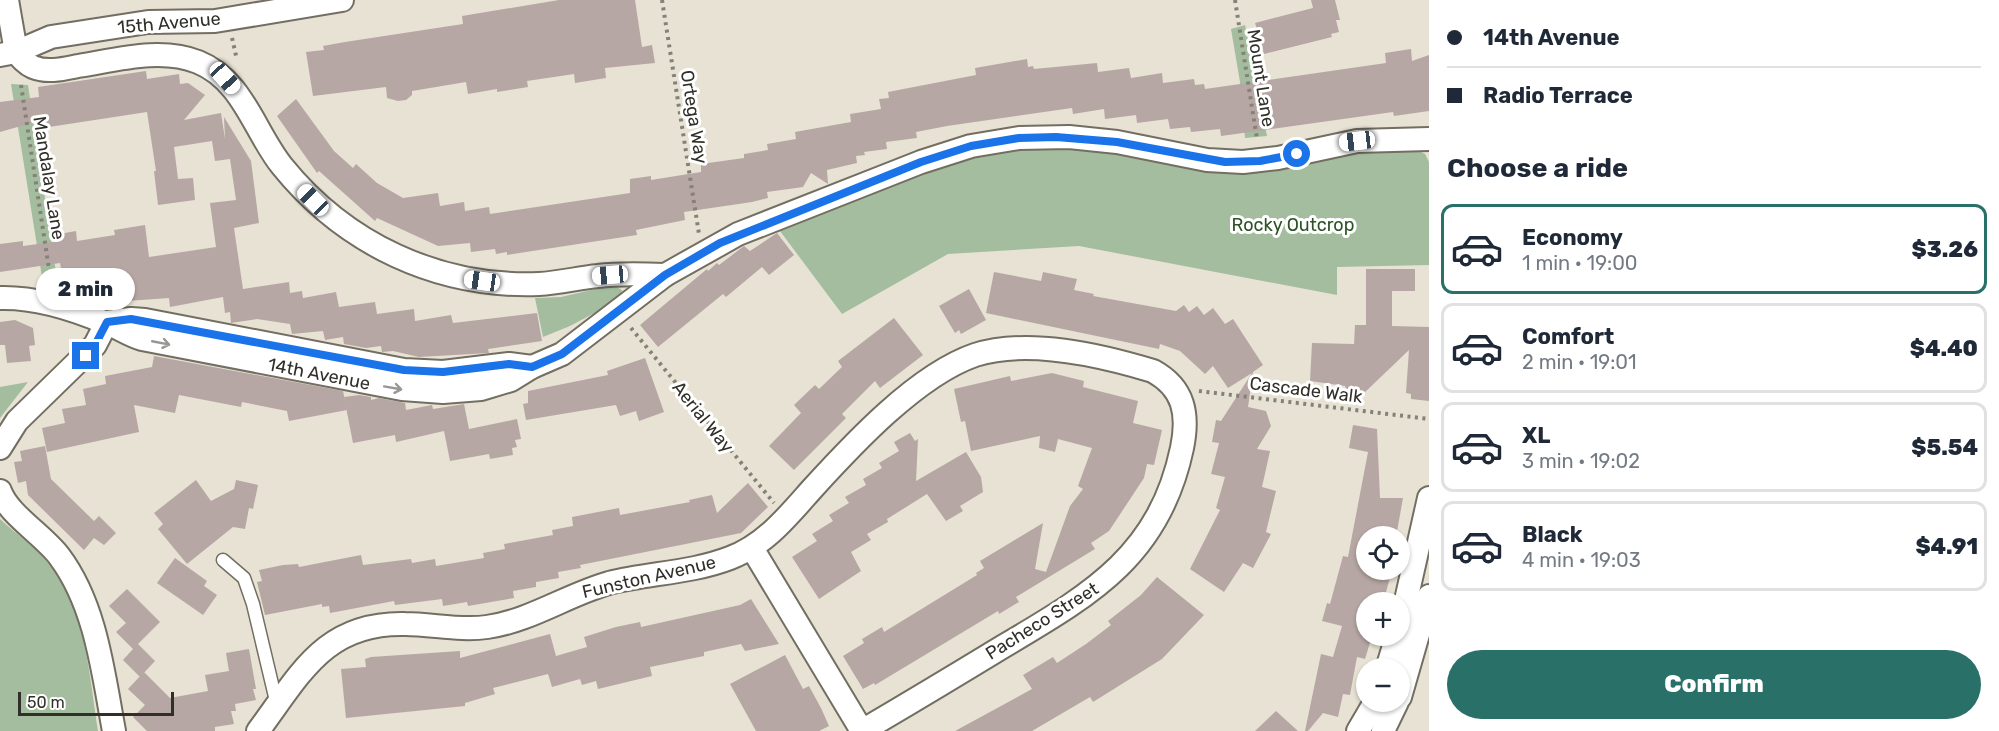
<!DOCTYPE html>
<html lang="en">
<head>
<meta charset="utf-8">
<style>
  body { margin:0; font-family:Rubik,sans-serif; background:#f6f6f7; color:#1f2937; height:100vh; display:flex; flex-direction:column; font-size:22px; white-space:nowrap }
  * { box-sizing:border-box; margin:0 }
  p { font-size:20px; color:#747a83 }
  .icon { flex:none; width:33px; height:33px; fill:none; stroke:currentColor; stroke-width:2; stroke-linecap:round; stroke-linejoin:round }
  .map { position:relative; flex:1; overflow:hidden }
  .sheet { display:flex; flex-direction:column; background:#fff; width:570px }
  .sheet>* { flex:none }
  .top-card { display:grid; align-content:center; height:132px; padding:0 18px; background:#fff }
  .fabs { position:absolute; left:1356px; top:526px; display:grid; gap:12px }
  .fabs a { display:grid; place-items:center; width:54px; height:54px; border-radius:50%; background:#fff; box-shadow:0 2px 4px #0004; font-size:30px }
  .scale { position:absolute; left:18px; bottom:15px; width:156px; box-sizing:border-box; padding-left:6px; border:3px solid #312f29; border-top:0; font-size:16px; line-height:21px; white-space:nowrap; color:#312f29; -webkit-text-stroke:4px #fff; paint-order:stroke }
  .end { position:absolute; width:27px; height:27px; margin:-14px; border:8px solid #1a73e8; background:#fff; box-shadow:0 0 0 3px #fff }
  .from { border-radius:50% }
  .bubble { position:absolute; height:42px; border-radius:21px; background:#fff; box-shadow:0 2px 4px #0004; font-size:20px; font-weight:800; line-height:42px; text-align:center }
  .car { position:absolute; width:18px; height:36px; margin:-18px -9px; border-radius:8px; box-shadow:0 0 4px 2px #0007; background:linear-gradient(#fff 24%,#345 0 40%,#fff 0 76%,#345 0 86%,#fff 0) }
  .top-card b { display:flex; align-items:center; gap:21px; height:57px; font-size:22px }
  .top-card b+b { border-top:2px solid #e0e1e3 }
  .top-card i { width:15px; height:15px; background:#1f2937 }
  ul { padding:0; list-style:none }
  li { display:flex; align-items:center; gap:18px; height:90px; margin:0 12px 9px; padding:0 6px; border:3px solid #e0e1e3; border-radius:12px }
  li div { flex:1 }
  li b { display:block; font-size:22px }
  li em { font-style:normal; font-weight:800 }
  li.selected { border-color:#287068 }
  li>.icon { width:54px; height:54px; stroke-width:1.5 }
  h2 { padding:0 18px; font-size:27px; line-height:72px }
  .button { display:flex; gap:12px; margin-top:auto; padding:12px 18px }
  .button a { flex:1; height:69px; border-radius:36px; background:#287068; color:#fff; font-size:24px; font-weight:800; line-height:69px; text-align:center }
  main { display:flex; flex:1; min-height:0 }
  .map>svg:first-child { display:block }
  .green { fill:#a4bd9f }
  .building { fill:#b7a7a4 }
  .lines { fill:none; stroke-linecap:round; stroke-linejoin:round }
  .service-casing { stroke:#726e61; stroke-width:15 }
  .minor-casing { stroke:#726e61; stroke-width:26 }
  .path { stroke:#848177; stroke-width:4; stroke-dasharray:3 4.5; stroke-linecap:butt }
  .service { stroke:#fff; stroke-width:12 }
  .minor { stroke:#fff; stroke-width:22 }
  .oneway { stroke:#989794 }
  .route { stroke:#1a73e8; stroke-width:8 }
  .labels { text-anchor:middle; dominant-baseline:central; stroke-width:6; stroke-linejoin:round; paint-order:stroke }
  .street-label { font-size:18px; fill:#312f29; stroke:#fff }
  .park-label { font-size:18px; fill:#2c5326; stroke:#fff }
</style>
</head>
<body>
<main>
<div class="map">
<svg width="1429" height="731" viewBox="0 0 1429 731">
  <rect width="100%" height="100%" fill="#e7e2d4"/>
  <g class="green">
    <path d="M1245 25 1267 136 1245 138 1240 82 1231 29Z"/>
    <path d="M11 84 28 85 57 279 43 283Z"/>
    <path d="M1040 145C1165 153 1291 154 1417 150L1425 154 1429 162V265L1337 267V295L1079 246 948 254 842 314 777 227 945 162Z"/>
    <path d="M613 285 622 290 621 296 615 302 570 326 543 337 535 298 561 297Z"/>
    <path d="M28 382 0 418V387Z"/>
    <path d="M0 519C15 533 34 546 47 562 86 608 89 674 98 731H0Z"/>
  </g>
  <g class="building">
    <path d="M559 0H635L642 47 652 45 655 63 605 68 606 78 575 83 574 74 527 81 528 87 497 92V89L468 94 466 82 412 91V95L406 100 398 101 387 98 386 87 313 96 306 52 324 50 323 46 345 42 463 24 462 16Z"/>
    <path d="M1311 0H1335L1340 20H1336L1339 32 1331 34 1332 37 1264 54 1255 23 1313 8Z"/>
    <path d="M1411 49 1412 61 1429 55V111L1394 116 1393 112 1221 136 1220 129 1191 132 1190 127 1170 129 1168 119 1137 123 1136 115 1105 119 1104 109 1073 114 1072 108 947 126 916 132 917 138 886 142 887 149 864 152 865 155 856 156 857 163 827 170 828 184 811 173 803 187 767 192 768 198 752 202 684 212 685 220 636 230 637 235 507 255V252L496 254 495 249 471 252 470 243 438 246 377 218 375 221 319 171 317 173 277 116 296 99 334 151 353 168 356 164 377 183 403 198 438 193 440 206 464 202 465 211 489 207 490 214 630 193V179L651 176V180L701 172V164L744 158V154L768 150 767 144 796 139 795 132 851 122 850 114 881 109 879 99 889 98 888 92 976 75 975 68 1027 59 1028 67 1033 66 1034 69 1097 63 1098 72 1129 68 1131 78 1162 73 1163 83 1194 79 1195 85 1204 84 1205 89 1386 63 1385 53Z"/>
    <path d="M146 71 147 79 179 74 180 84 188 83 205 95 184 120 221 113 225 139 224 117 251 161 259 223 234 228 243 289 289 282 290 293 302 291 303 298 336 292 339 307 375 302 377 314 414 309 415 321 451 315 453 323 537 313 542 341 488 349 489 353 419 357 393 351 382 352 381 346 366 348 344 344 343 337 325 340 323 331 292 334 290 324 257 319 231 323 230 312 225 313 223 297 170 307 169 298 127 301 126 296 107 297 106 289 83 293 82 286 76 287 75 279 63 280 60 263 0 272V244L23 241V246L60 241 59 234 76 231 77 241 115 235 114 230 145 225 149 257 216 247 210 203 236 200 230 159 215 161 212 141 174 147 178 179 193 178 195 200 158 205 154 171H156L147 112 36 129 35 122 0 132V102L39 97 38 87Z"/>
    <path d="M777 233 794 255 769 275 762 267 726 297 723 294 658 347 640 325 707 269 708 271 717 263 719 265 744 246 750 251Z"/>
    <path d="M1366 269H1415V291H1392V326L1429 327V401L1411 399V394L1406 393 1409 350 1362 395 1348 394 1345 386 1310 381 1312 343 1354 344 1355 325H1366Z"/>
    <path d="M994 272 1041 281 1043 272 1077 279 1074 290 1094 294 1093 296 1176 311 1184 305 1189 312 1197 306 1204 315 1213 308 1225 324 1233 319 1263 365 1253 372 1248 407 1266 411 1271 426 1257 449 1270 451 1262 487 1276 491 1266 532 1271 534 1253 568 1243 563 1224 592 1190 569 1220 510 1216 508 1225 477 1211 474 1219 443 1212 442 1216 420 1221 421 1252 373 1228 388 1213 366 1205 374 1180 351 1160 344 1159 349 986 313Z"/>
    <path d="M969 289 986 320 961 334 959 330 955 333 939 306Z"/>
    <path d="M894 318 923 355 880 388 875 381 842 414 846 418 794 470 769 446 801 413 794 405 815 385 819 389 842 367 838 361Z"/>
    <path d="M15 320 33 328 35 345 29 346 31 361 7 363 5 345H0V322Z"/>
    <path d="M154 356 343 391 347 410 289 421 287 411 242 402 241 407 179 395 175 413 134 405 139 432 47 452 42 428 65 423 62 409 86 405 83 389 106 384 105 376 152 367Z"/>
    <path d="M645 358 664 412 639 421 636 411 620 416 616 405 526 420 523 404 528 403V391L608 375 607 371Z"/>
    <path d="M1052 373 1084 381 1083 387 1138 401 1133 423 1162 430 1154 465 1147 464 1144 478 1109 531 1091 543 1095 549 1016 597 1019 602 999 614 998 611 875 685 874 683 863 689 843 656 864 643 862 639 882 627 884 632 977 575 976 573 984 568 980 561 1043 523 1035 569 1046 572 1070 506 1083 489 1078 486 1092 448 1058 439 1055 452 1039 448 1040 436 971 451 965 421 961 422 954 389 1010 376 1011 381Z"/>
    <path d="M359 395 371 397V400L379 398 405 403 406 410 432 405 433 409 464 404 469 429 517 419 521 439 515 440 517 447 512 448 513 455 490 459 489 454 450 461 444 431 396 442 395 435 353 443 344 397Z"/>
    <path d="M1353 425 1377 429 1380 498H1403L1396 537H1366V570H1392L1383 603H1366V636H1372L1365 659 1357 657 1350 695 1343 694 1338 717 1323 713 1308 731H1305L1321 654 1333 657 1342 626 1322 621 1327 603 1330 604 1343 556 1348 557 1368 452 1349 448Z"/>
    <path d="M910 433 915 441 918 439 916 481 966 452 981 477 983 492 960 506 963 511 946 521 927 494 887 519 888 522 867 534 871 540 851 552 861 571 819 599 792 557 817 541 812 534 833 521 829 515 849 503 845 497 866 485 863 479 882 468 879 463 899 451 894 442Z"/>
    <path d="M45 446 51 479 94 521 99 516 116 533 104 545 94 538 84 550 28 495 26 481 18 483 14 462 22 461 20 451Z"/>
    <path d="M196 480 211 501 234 489 236 480 258 485 253 509 249 508 245 529 233 527 187 564 158 529 163 524 154 513Z"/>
    <path d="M748 483 768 507 741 533 580 565 581 568 558 572 559 578 536 582V587L513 591 514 598 468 606 467 602 443 606 442 599 395 605 394 601 330 613 329 606 322 607V604L265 615 257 582 262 581 259 570 283 565 298 564 299 567 361 555 363 565 411 559 412 563 435 559 436 566 484 558 483 553 505 549 504 544 553 535 552 530 573 526 572 517 619 508 620 515 690 502 689 500 712 495 717 513Z"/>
    <path d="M175 558 207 581 204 586 217 595 203 615 157 583Z"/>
    <path d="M1157 577 1204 615 1162 659 1093 702 1090 697 1032 731H955L1032 689 1023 675 1053 657 1057 663 1086 644 1111 625 1108 621 1141 595Z"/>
    <path d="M127 589 160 622 138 644 155 661 140 677 123 660 133 649 116 632 126 623 109 606Z"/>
    <path d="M751 599 779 644 745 651 741 644 704 652V656L650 667 652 676 598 689 596 681 582 685 580 679 552 687 548 674 493 688 495 694 465 703V706L346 718 341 669 366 667 365 659 371 657 460 651V658L550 634 556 656 587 647 584 637 616 627 640 622 641 627 740 605Z"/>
    <path d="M249 649 256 689H253L256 700 235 704 236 711H231L234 724 215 727V731H147L133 717 145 705 128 689 144 672 170 698 208 691 205 675 229 671 226 653Z"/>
    <path d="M785 655 803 689 809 686 821 708 829 726 819 731H756L730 684Z"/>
    <path d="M1276 711 1298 731H1255Z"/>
  </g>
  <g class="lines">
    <g class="service-casing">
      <path id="service" d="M223 560 244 578 253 604 277 705"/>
    </g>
    <g class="minor-casing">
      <g id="minor">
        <path d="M7 0 16 52C21 58 26 64 33 67 47 73 63 69 78 66 116 60 161 47 198 62 243 80 254 131 282 166 345 244 438 288 539 284 559 283 578 278 598 276 620 273 643 274 665 275"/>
        <path d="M0 55 16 52 51 37 148 22 215 21 342 0"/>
        <path d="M0 298C34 297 73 309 104 322 118 327 128 335 142 339L402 389 443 392 481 389 511 380 532 367 562 354 665 275 738 234 921 162 971 146 1019 138 1069 137 1117 142 1207 160 1243 162 1278 158 1357 141 1429 139"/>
        <path d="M107 322 131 319 145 320 404 370 443 372 509 364 532 367"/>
        <path d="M0 448 17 421 95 345 107 322"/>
        <path d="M0 491C8 514 43 535 59 556 96 605 103 672 114 731"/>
        <path d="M1400 627 1429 498"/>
        <path d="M1387 669 1397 636"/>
        <path d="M1400 697 1429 596"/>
        <path d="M258 731C300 675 324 622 405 624 432 624 460 631 487 627 530 621 567 595 609 583 649 573 691 573 730 558 765 545 788 516 812 489 853 444 917 375 975 355 1028 338 1100 355 1153 371 1184 388 1189 414 1182 448 1159 558 1088 596 999 649 953 677 908 704 862 731L752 548"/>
        <path d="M1358 731 1375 702"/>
        <path d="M1383 731 1397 702"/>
      </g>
    </g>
    <g class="path">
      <path d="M662 0 699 234"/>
      <path d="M1235 0 1257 139"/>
      <path d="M232 38 237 60"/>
      <path d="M21 85 51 282"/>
      <path d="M631 328 774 503"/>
      <path d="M1199 391 1429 419"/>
    </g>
    <use href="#service" class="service"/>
    <use href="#minor" class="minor"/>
  </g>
  <defs><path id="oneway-shaft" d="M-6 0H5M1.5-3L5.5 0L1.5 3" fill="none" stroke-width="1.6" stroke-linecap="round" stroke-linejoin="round" transform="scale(1.5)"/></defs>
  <g class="oneway">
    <use href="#oneway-shaft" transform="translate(161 343) rotate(11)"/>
    <use href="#oneway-shaft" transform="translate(393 388) rotate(10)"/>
  </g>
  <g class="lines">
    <path class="route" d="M86 356 95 345 107 322 131 319 404 370 443 372 509 364 532 367 562 354 665 275 720 243 921 162 971 146 1019 138 1056 137 1117 142 1225 162 1260 161 1297 154"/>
  </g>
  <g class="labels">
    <g class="street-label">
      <text transform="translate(169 23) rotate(-5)">15th Avenue</text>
      <text transform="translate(1261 78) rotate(81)">Mount Lane</text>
      <text transform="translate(694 117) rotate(81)">Ortega Way</text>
      <text transform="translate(49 178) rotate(81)">Mandalay Lane</text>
      <text transform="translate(319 374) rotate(11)">14th Avenue</text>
      <text transform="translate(1306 390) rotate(7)">Cascade Walk</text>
      <text transform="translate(703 417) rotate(51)">Aerial Way</text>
      <text transform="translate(649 577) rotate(-13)">Funston Avenue</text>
      <text transform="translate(1042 621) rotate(-32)">Pacheco Street</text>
    </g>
    <g class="park-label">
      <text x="1293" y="225">Rocky Outcrop</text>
    </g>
  </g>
</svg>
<div class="fabs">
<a><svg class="icon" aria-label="locate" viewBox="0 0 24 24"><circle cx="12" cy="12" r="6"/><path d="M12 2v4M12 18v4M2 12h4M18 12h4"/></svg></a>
<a>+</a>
<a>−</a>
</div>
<div class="scale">50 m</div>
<i class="end from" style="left:1297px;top:154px"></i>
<i class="end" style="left:86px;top:356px"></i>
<div class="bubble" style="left:36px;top:268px;width:99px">2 min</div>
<i class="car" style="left:225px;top:78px;rotate:138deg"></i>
<i class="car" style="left:1357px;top:141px;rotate:263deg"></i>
<i class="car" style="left:313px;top:200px;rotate:315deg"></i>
<i class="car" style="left:610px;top:275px;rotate:265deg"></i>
<i class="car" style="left:482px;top:281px;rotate:278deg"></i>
</div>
<section class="sheet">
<div class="top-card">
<b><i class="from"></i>14th Avenue</b>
<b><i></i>Radio Terrace</b>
</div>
<h2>Choose a ride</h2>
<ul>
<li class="selected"><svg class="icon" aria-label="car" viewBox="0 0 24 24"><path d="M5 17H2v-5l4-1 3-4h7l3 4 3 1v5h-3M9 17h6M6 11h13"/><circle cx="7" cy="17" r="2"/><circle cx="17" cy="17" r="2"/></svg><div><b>Economy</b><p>1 min · 19:00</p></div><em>$3.26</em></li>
<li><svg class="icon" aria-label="car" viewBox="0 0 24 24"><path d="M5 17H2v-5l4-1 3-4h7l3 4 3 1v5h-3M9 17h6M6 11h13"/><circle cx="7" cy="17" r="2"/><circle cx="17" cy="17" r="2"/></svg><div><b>Comfort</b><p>2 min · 19:01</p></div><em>$4.40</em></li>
<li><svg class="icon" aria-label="car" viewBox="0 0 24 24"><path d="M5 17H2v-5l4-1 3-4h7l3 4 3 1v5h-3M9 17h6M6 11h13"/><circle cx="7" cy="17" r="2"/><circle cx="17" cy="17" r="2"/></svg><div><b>XL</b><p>3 min · 19:02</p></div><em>$5.54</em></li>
<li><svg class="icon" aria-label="car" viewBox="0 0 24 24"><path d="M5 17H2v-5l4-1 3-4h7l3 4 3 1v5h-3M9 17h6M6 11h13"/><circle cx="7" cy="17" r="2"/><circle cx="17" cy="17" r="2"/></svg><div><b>Black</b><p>4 min · 19:03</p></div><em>$4.91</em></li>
</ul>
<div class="button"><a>Confirm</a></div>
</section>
</main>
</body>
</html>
